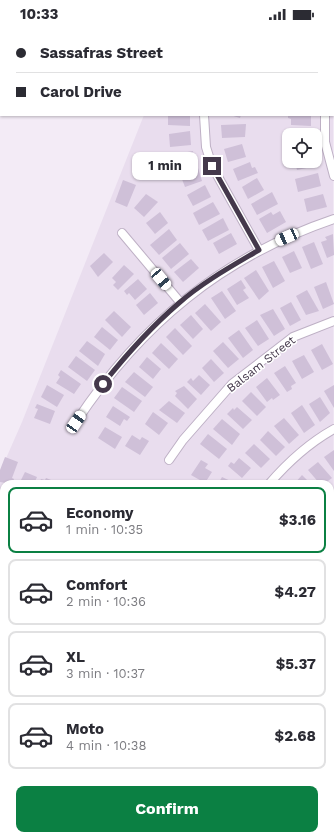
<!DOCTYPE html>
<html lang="en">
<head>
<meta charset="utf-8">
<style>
  body { margin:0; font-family:"Work Sans",sans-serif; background:#f2f2f3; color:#2b2b33; height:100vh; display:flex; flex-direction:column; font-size:15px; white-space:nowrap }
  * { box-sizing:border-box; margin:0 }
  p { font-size:13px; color:#7c7c81 }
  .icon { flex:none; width:22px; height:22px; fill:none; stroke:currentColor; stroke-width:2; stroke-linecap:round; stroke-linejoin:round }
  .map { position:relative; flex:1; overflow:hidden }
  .sheet { position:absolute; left:0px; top:452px; width:334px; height:360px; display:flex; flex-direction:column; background:#fff; border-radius:12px 12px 0 0; box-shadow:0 1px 3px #0004 }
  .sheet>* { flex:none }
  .guide { position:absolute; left:0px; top:0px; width:334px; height:88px; box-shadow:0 1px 3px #0004; display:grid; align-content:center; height:88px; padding:0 16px; background:#fff }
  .tools { position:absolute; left:282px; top:100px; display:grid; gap:8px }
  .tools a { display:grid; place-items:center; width:40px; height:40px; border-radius:8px; background:#fff; box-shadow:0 1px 3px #0004; font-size:20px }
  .end { position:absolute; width:18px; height:18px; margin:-9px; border:5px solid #44384b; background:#fff; box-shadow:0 0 0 2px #fff }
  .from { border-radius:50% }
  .bubble { position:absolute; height:28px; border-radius:8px; background:#fff; box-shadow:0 1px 3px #0004; font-size:13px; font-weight:700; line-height:28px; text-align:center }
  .car { position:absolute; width:12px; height:24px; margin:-12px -6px; border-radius:5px; box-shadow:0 0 3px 1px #0007; background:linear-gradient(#fff 24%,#345 0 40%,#fff 0 76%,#345 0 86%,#fff 0) }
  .guide b { display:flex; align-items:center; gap:14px; height:38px; font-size:15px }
  .guide b+b { border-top:1px solid #e1e1e2 }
  .guide i { width:10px; height:10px; background:#2b2b33 }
  ul { padding:7px 0 0; list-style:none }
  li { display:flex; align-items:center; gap:12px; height:66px; margin:0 8px 6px; padding:0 8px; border:2px solid #e1e1e2; border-radius:8px }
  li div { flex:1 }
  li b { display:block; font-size:15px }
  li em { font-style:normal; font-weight:700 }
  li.current { border-color:#0b8043 }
  li>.icon { width:36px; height:36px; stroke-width:1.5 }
  .button { display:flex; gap:8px; margin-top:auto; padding:8px 16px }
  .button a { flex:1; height:46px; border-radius:8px; background:#0b8043; color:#fff; font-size:16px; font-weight:700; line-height:46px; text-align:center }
  .status { display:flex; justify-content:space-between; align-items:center; height:28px; padding:0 20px; background:#fff; direction:ltr }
  .status svg { height:11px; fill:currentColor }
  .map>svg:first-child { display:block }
  .residential { fill:#e9ddee; fill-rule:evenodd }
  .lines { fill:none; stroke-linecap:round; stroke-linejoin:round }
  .stream { stroke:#d3f3a7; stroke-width:2 }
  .building { fill:#cfc0d8 }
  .street-casing { stroke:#beb0c5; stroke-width:10 }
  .secondary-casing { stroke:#d3a2e2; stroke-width:13 }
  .street { stroke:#fff; stroke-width:8 }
  .secondary { stroke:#f3ccff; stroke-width:11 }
  .route { stroke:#44384b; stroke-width:5 }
  .labels { text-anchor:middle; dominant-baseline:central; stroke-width:3; stroke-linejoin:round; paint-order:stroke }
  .street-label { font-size:12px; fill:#44384b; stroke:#fff }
</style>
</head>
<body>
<div class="status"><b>10:33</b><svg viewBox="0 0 49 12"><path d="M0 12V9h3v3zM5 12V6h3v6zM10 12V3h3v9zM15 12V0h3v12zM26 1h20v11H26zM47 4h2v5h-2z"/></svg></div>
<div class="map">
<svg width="334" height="812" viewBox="0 0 334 812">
  <rect width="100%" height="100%" fill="#f3ebf6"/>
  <g class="residential">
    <path d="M179 0H302L304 1H178Z"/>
    <path d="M333 13 334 812 325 808H330V456H4V808H276L285 812H0V444L22 394 144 87H333ZM289 107H315V133H289Z"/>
  </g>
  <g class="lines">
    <path class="stream" d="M0 721H1"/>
  </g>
  <g class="building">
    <path d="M168 87H190V98L168 97Z"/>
    <path d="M230 87H241L240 90Z"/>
    <path d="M288 87H311V98L291 97V91L288 90Z"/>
    <path d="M246 96 245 109 222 110 221 97Z"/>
    <path d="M190 103 191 117 170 119 169 106Z"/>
    <path d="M311 105V107H296V106Z"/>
    <path d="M242 116 246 129 228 134 224 121Z"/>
    <path d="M193 123 195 136 172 140 170 127Z"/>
    <path d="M295 133H315L316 138 297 142Z"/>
    <path d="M250 134 252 140 255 139 258 145 238 153 233 141Z"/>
    <path d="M198 140 202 153 185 159 180 146Z"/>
    <path d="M318 145 321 158 298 164 295 151Z"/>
    <path d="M257 150 264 162 248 171 242 159Z"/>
    <path d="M123 152 136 157 127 179 115 174Z"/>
    <path d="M205 157 211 169 193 178 187 167Z"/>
    <path d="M272 164 278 176 257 187 251 176Z"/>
    <path d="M146 166 158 174 144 189 134 180Z"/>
    <path d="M323 166 327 179 307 184 304 171Z"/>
    <path d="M213 174 220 186 199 197 193 185Z"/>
    <path d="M280 183 286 194 267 205 259 191 271 184 273 187Z"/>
    <path d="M160 184 168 195 155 206 146 195Z"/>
    <path d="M223 190 229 202 208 213 202 202Z"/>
    <path d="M169 201 177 212 159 227 150 217Z"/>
    <path d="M231 205 237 216 219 226 213 215Z"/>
    <path d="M333 206 334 227 327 230 321 214 327 212 325 209Z"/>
    <path d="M314 214 323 236 311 241 302 219Z"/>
    <path d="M180 215 189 226 171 241 162 230Z"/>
    <path d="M294 223 302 240 290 245 282 229Z"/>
    <path d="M104 225 113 234 98 249 90 238Z"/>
    <path d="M191 231 199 240 183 254 174 244Z"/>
    <path d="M274 233 285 253 273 260 262 239Z"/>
    <path d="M124 237 134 246 118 262 113 257 116 254 112 250Z"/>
    <path d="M256 242 269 263 259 272 244 250Z"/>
    <path d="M138 251 147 261 135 272 129 265 127 267 124 263Z"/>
    <path d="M241 252 246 260 243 262 249 270 237 277 227 261Z"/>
    <path d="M326 254 334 276 323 281 314 259Z"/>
    <path d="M307 262 319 283 306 287 296 268Z"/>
    <path d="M222 263 236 283 225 291 211 270Z"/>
    <path d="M150 265 158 275 144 287 136 277Z"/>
    <path d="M291 274 301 292 290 298 280 280Z"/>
    <path d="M205 276 221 294 211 303 195 285Z"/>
    <path d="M273 281 285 301 274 308 260 287Z"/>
    <path d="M114 283 131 299 122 309 105 292Z"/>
    <path d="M191 287 203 301 193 311 180 297Z"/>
    <path d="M257 292 269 311 258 318 245 300Z"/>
    <path d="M102 299 118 312 110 322 94 309Z"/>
    <path d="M175 300 192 318 183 327 166 309Z"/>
    <path d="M239 302 253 322 243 330 228 310Z"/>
    <path d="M87 313 105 326 98 338 79 323Z"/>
    <path d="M223 314 239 331 228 340 213 323Z"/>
    <path d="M161 315 178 331 169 341 152 325Z"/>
    <path d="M322 316 333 336 322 342 311 322Z"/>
    <path d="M304 327 314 344 302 351 292 333Z"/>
    <path d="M76 328 95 342 87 353 68 339Z"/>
    <path d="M147 329 161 341 153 351 139 339Z"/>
    <path d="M211 331 224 345 214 354 202 340Z"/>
    <path d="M285 338 296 355 291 358 292 361 287 364 274 345Z"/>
    <path d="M61 342 81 356 74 366 56 355 60 349 58 347Z"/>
    <path d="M134 344 153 359 145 369 125 354Z"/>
    <path d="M199 347 210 357 201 367 187 354 191 350 193 353Z"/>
    <path d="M267 350 280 367 273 372 272 370 267 374 256 359Z"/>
    <path d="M47 357 64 367 57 379 41 369Z"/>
    <path d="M334 357V380L324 363Z"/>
    <path d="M184 358 197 371 188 381 175 368 177 365 175 363Z"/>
    <path d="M122 359 142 373 134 384 114 370Z"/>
    <path d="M251 364 266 379 257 388 242 373Z"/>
    <path d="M320 369 330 385 320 394 309 376Z"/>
    <path d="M169 373 185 385 177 395 159 382Z"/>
    <path d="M37 376 55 383 50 396 34 390 38 381 35 380Z"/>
    <path d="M302 377 315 397 304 405 291 385Z"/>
    <path d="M113 378 130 389 127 393 124 391 120 398 106 389Z"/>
    <path d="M237 379 252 392 243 401 227 386 233 380 234 382Z"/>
    <path d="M153 384 168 395 159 407 145 396Z"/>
    <path d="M284 390 299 407 289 416 274 398Z"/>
    <path d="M222 391 240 406 232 417 213 401Z"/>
    <path d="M105 399 122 409 115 421 98 410Z"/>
    <path d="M268 403 285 419 276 428 260 412Z"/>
    <path d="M208 406 227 421 219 431 200 416Z"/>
    <path d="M132 407 140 412 142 409 149 413 140 427 125 418Z"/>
    <path d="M254 416 270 431 261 440 245 425Z"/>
    <path d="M334 422V443L324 429Z"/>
    <path d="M5 429 18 434 12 450 14 451 12 456 0 454V442Z"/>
    <path d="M239 430 251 440 242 450 228 438 231 434 234 436Z"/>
    <path d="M201 432 208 436 205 440 212 444 205 455 191 447Z"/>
    <path d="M318 434 332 450 324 456H320L308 442Z"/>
    <path d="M25 444 37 449 34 456H19Z"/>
    <path d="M302 447 311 456H294Z"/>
    <path d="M222 449 237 456H218Z"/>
    <path d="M46 450 51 452 50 455 53 456H39L41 451 45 452Z"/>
    <path d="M330 480 334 483V500L330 497Z"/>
    <path d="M330 508 334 510 332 523 330 522Z"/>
    <path d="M0 511 4 513 0 527Z"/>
    <path d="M330 571 334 573V592L330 591Z"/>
    <path d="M330 616 334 617V630L332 635H330Z"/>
    <path d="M330 669 334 671V689L330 687Z"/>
    <path d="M330 713 334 714 333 741 330 740Z"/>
    <path d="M189 808H197L195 812 187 811Z"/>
  </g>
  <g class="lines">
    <g class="street-casing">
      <g id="street">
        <path d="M231 1 232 0"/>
        <path d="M204 87 206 119 212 138 259 222"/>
        <path d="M325 87V114L334 148"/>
        <path d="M122 205 180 274"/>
        <path d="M76 394C141 296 222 229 334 191"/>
        <path d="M169 432 183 412 232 356 293 309 334 293"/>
        <path d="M269 456C288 434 309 415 334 401"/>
        <path d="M0 471 4 472"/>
        <path d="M0 569 4 560"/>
        <path d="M0 623 4 625"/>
        <path d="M330 651 334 653"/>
        <path d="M0 696 4 697"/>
        <path d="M330 756 334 758"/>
        <path d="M145 808 155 812"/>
        <path d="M3 812 4 808"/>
        <path d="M131 812 132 808"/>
      </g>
    </g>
    <g class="secondary-casing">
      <g id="secondary">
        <path d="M311 808 320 812"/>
        <path d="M66 812 67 808"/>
      </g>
    </g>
    <use href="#street" class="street"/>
    <use href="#secondary" class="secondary"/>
  </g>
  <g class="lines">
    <path class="route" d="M103 356C126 327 151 299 179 275 203 254 232 238 259 222L212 138"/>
  </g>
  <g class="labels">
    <g class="street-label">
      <text transform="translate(261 336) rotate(-38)">Balsam Street</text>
    </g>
  </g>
</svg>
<div class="tools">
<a><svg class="icon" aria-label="locate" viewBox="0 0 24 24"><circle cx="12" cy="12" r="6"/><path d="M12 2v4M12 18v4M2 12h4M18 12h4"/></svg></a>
</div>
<i class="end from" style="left:103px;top:356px"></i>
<i class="end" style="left:212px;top:138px"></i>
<div class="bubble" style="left:132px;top:124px;width:66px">1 min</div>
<i class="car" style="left:287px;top:209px;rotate:246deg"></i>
<i class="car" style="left:161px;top:251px;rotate:140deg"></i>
<i class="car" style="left:76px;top:394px;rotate:34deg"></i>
<div class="guide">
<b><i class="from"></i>Sassafras Street</b>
<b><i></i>Carol Drive</b>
</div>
<section class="sheet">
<ul>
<li class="current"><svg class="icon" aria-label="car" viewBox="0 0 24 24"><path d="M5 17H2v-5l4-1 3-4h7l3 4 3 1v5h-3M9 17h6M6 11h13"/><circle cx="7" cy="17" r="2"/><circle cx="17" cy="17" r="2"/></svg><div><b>Economy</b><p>1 min · 10:35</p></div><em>$3.16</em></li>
<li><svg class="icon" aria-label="car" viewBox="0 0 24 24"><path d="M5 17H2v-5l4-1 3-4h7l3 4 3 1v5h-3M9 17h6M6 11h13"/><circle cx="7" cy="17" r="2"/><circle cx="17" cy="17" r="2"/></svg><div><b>Comfort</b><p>2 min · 10:36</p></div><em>$4.27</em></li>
<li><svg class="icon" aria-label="car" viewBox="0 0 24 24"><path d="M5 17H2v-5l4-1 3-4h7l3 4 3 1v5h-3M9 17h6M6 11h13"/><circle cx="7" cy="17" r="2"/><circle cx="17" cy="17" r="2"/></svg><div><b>XL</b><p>3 min · 10:37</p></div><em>$5.37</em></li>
<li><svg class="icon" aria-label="car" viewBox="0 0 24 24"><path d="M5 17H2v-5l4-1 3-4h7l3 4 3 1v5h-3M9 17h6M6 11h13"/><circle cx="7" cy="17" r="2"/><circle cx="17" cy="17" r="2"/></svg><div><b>Moto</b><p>4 min · 10:38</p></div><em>$2.68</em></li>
</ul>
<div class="button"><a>Confirm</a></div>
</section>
</div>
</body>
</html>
